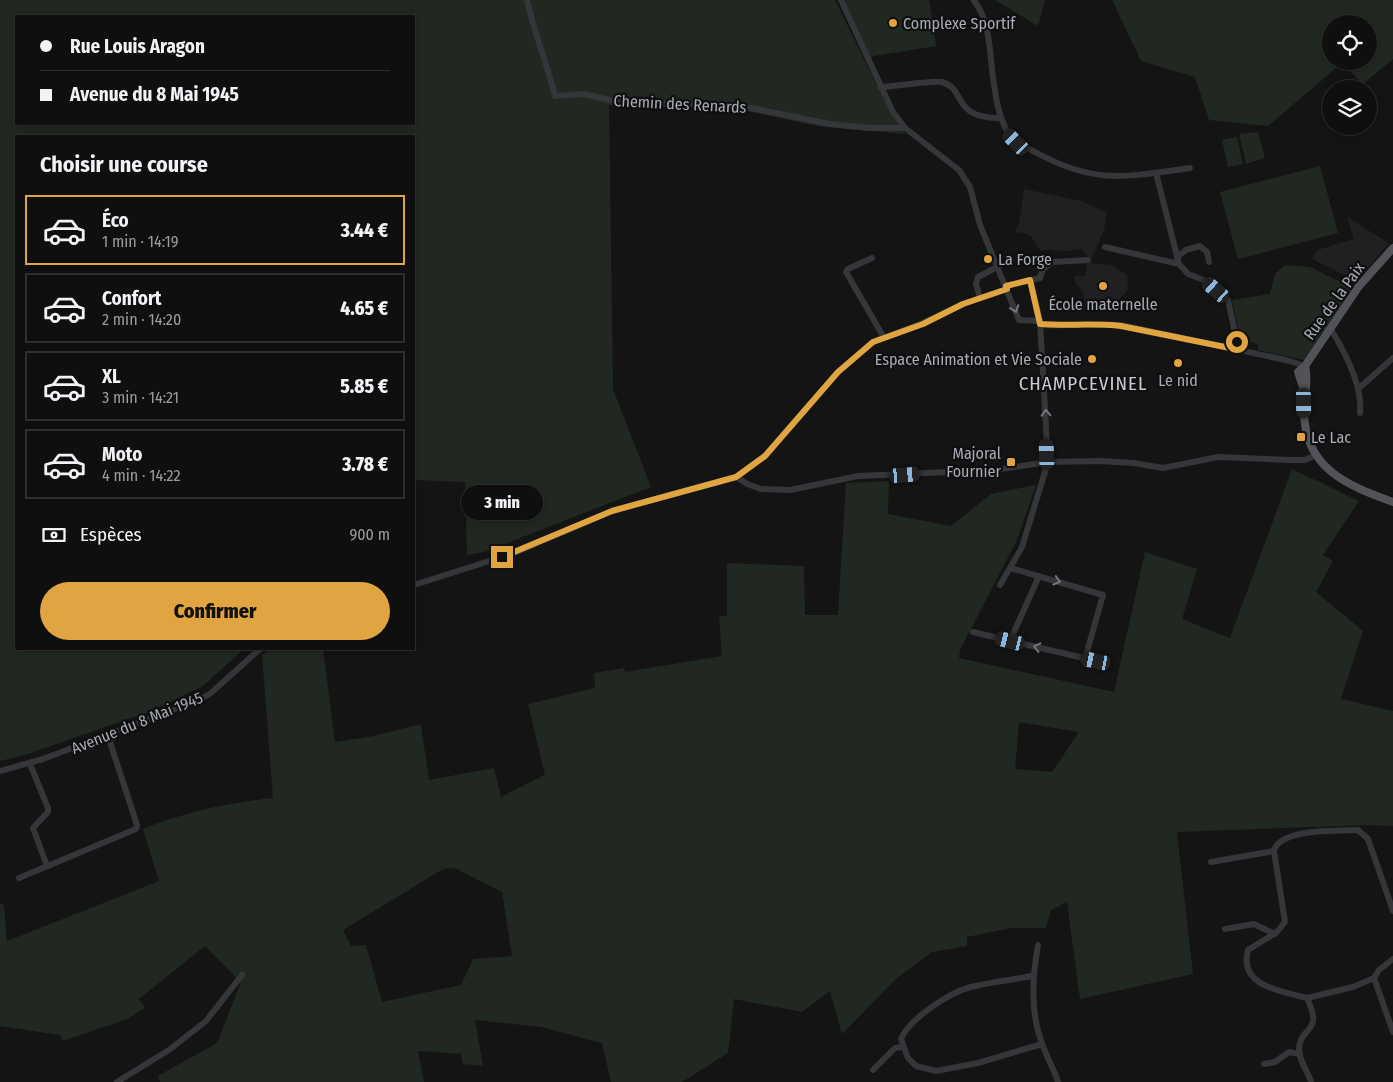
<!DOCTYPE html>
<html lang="fr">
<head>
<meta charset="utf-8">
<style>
  body { margin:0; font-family:"Fira Sans Condensed",sans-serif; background:#1d1d1e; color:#f1f3f6; height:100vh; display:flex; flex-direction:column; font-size:19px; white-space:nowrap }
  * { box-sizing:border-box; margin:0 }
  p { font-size:16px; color:#9b9c9f }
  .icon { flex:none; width:28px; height:28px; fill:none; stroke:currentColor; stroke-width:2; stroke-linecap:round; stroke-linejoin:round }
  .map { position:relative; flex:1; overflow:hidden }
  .drawer { position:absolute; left:15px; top:135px; width:400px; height:515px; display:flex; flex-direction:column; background:#0f0f10; border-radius:0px; box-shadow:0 2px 8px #0003,0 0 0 1px #2f2f30 }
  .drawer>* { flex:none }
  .guide { position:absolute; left:15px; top:15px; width:400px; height:110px; border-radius:0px; box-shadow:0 2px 8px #0003,0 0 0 1px #2f2f30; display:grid; align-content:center; height:110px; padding:0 25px; background:#0f0f10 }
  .buttons { position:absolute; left:1322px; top:15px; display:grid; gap:10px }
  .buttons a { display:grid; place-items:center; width:55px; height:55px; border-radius:50%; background:#0f0f10; box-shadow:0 2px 8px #0003,0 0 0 1px #2f2f30; font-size:25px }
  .end { position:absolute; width:22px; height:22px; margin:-11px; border:6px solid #e0a440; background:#111; box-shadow:0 0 0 2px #111 }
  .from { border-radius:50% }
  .bubble { position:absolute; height:35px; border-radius:18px; background:#0f0f10; box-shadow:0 2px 8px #0003,0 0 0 1px #2f2f30; font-size:16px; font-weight:800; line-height:35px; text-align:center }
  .car { position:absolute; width:15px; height:30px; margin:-15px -8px; border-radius:6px; box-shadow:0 0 4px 1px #0007; background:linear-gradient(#222 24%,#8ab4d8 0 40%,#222 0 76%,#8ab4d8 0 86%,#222 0) }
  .guide b { display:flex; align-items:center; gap:18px; height:48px; font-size:19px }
  .guide b+b { border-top:1px solid #2f2f30 }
  .guide i { width:12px; height:12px; background:#f1f3f6 }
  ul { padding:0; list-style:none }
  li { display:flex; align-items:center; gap:15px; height:70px; margin:0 10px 8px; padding:0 15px; border:2px solid #2f2f30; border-radius:0px }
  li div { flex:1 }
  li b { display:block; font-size:19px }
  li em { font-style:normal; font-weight:800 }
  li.active { border-color:#e0a440 }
  li>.icon { width:45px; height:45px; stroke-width:1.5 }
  h2 { padding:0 25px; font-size:22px; line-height:60px }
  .pay { display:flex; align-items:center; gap:12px; height:55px; padding:0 25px; font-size:19px }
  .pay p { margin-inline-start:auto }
  .cta { display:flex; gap:10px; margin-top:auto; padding:10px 25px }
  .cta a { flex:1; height:58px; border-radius:30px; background:#e0a440; color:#111; font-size:20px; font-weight:800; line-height:58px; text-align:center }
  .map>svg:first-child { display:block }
  .built { fill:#202022 }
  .green { fill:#202821; fill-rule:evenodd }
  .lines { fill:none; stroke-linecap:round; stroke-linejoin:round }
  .minor { stroke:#35363a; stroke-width:6 }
  .major { stroke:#515358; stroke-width:8 }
  .oneway { stroke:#74767d }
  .route { stroke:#e0a440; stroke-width:6 }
  .poi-dot { fill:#e0a440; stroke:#0f0f10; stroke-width:2 }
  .labels { text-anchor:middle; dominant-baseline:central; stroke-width:4.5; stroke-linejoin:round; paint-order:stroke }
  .poi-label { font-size:16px; fill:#a7abb4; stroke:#0f0f10; text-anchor:start }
  .street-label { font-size:16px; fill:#a7abb4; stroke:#0f0f10 }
  .quarter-label { font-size:19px; letter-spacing:1px; fill:#c7cad1; stroke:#0f0f10 }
</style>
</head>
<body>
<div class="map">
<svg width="1393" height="1082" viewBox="0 0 1393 1082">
  <rect width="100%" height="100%" fill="#141415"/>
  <g class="built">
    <path d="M1024 189 1082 201 1107 213 1104 230 1092 258H1089L1081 249 1069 251 1040 250 1031 236 1021 232 1016 233 1015 229 1019 224Z"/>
    <path d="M1347 217 1389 243 1357 281 1312 259 1317 250 1354 239Z"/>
    <path d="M1087 263 1112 265 1127 275 1128 289 1121 298 1119 306 1096 304 1095 306 1085 305 1083 291 1076 284 1074 276H1085Z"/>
  </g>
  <g class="green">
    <path d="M0 0H835L891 114 905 134 817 126 737 109 609 105 613 389 651 487 484 552 467 555 465 482 414 480V136H16V649H244L203 686 151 711 25 755 0 761ZM16 16H414V124H16Z"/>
    <path d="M843 0H929L936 46 868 57Z"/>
    <path d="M995 0H1045L1038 26Z"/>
    <path d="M1112 0H1393V59L1363 84 1342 63 1268 126 1209 120 1195 77 1141 61ZM1331 24H1369V61H1331Z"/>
    <path d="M1258 132 1265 158 1246 164 1239 134Z"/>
    <path d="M1237 137 1243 164 1228 167 1222 140Z"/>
    <path d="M1320 166 1338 233 1238 259 1220 192Z"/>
    <path d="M1285 265 1310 267 1349 286 1351 290 1304 360 1258 350V344L1241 340 1232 300 1270 294 1275 274Z"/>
    <path d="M1292 469 1359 501 1323 555 1333 561 1316 592 1363 631 1341 699 1393 711V826L1366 825 1177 832 1193 974 1080 999 1067 902 1051 910 1046 928H1011L967 937V946L932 952 897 978 842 1034 830 991 802 1012 734 999 728 1053 682 1082H611L602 1043 541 1027 475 1020 483 1066 463 1064 461 1054 418 1051 424 1082H160L158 1076 217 1043 241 982 205 946 139 999 145 1008 127 1019 63 1041 60 1035 0 1026V903L4 905 7 941 159 881 143 829C185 812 228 803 273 798L262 655 271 649H323L335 742 374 736 421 724 429 780 494 768 501 797 545 775 528 704 595 688 594 673 624 668 625 672 722 656 719 617 727 615V563L804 566 805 615H838L846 483 889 481 888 514 951 526 991 494 1036 485 1017 540 960 650 959 658 1114 692 1145 552 1197 569 1182 619 1230 638ZM1019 722 1079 732 1052 772 1015 769ZM455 868 502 892 512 956 473 959 461 985 382 1002 366 945 351 946 343 930 443 869Z"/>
  </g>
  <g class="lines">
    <g class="minor">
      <path d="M527 0C534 33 547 63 555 96L584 94 627 104H731L830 124 869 128H905"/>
      <path d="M841 0 893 112 905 128 959 170 970 187 980 225 1019 320 1040 321"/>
      <path d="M974 1C990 19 990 55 993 78 996 98 998 115 1008 133 1013 143 1026 147 1035 152 1095 185 1126 177 1190 168"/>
      <path d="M880 87C893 87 933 80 942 82 967 89 950 118 1001 118"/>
      <path d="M1156 173 1179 264 1188 274 1204 280 1228 300 1237 342 1235 349"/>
      <path d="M1105 247 1179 264"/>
      <path d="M1177 257 1186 250 1200 246 1207 252 1209 262"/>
      <path d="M872 258 848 269 846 272 883 336"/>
      <path d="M1006 286 1040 278 1043 269 1053 262 1088 260"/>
      <path d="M980 298 976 284 978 277 999 266"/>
      <path d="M1040 325C1067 326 1094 323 1121 325L1286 360 1305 366"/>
      <path d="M1330 328C1345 352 1363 385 1360 413"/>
      <path d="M1358 389 1393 358"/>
      <path d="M737 477 747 484 761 489 790 490 858 476 994 470 1048 462 1100 461 1134 463 1163 468 1218 457 1290 460H1305L1316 455"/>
      <path d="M1010 568 1103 595 1085 659"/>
      <path d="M414 585 514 553 612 511 737 477 765 456 838 372 873 342 923 323 963 304 1007 289"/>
      <path d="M1000 585 1022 547 1048 462 1040 321 1030 280"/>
      <path d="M973 632 1096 661"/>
      <path d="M1010 641 1039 576"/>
      <path d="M30 764 48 808V812L33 828 47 866"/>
      <path d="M0 771 43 759 199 700 211 693 260 649"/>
      <path d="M1274 851 1285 922 1277 932 1248 950C1238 987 1282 991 1307 998 1324 1034 1301 1025 1299 1048 1298 1060 1308 1071 1311 1082"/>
      <path d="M1274 851C1279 828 1339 831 1358 830L1368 839 1393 911"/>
      <path d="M1211 862 1274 851"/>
      <path d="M19 878 136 829 137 825 108 736"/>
      <path d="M1225 929 1254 924 1275 934"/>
      <path d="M1038 945C1032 979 1030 1013 1043 1046 1047 1058 1054 1069 1058 1082"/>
      <path d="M1393 959 1379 970 1374 978 1393 1032"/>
      <path d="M1032 976C1012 980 991 982 971 987 950 992 909 1019 901 1039L908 1058 916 1066 936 1071 978 1063 1042 1044"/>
      <path d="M1307 998 1353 987 1374 978"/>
      <path d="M1264 1064 1275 1062 1289 1052 1300 1054"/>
      <path d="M873 1070 895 1048 902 1047"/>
      <path d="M117 1082 169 1050 206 1021 242 975"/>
    </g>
    <g class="major">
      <path d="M1305 366C1309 380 1304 397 1304 412 1305 469 1347 485 1393 502"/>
      <path d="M1303 387 1298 372 1305 366 1359 286 1393 248"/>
    </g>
  </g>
  <defs><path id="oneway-chevron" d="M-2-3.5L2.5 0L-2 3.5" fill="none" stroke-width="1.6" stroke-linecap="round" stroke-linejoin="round" transform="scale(1.25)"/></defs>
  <g class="oneway">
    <use href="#oneway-chevron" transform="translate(1015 309) rotate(70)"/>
    <use href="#oneway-chevron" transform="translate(1046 413) rotate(-92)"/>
    <use href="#oneway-chevron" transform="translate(1057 581) rotate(16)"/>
    <use href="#oneway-chevron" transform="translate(1037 647) rotate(-166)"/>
  </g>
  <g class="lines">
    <path class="route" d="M502 557 612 511 736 477 765 456 838 372 873 342 923 324 963 304 1007 289 1006 286 1030 280 1040 324C1067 326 1094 323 1121 326L1235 349 1237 342"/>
  </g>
  <g class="poi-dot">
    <circle cx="893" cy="23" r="5"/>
    <circle cx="988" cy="259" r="5"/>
    <circle cx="1103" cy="286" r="5"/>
    <circle cx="1092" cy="359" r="5"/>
    <circle cx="1178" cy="363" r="5"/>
    <rect x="1296" y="432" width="10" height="10" rx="2.5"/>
    <rect x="1006" y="457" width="10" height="10" rx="2.5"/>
  </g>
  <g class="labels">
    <g class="poi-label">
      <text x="903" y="23">Complexe Sportif</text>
      <text x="998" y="259">La Forge</text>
      <text x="1103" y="304" text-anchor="middle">École maternelle</text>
      <text x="1082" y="359" text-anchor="end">Espace Animation et Vie Sociale</text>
      <text x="1178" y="380" text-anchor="middle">Le nid</text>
      <text x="1311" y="437">Le Lac</text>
      <text x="1001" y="453" text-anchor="end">Majoral<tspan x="1001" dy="18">Fournier</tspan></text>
    </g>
    <g class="street-label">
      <text transform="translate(680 104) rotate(3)">Chemin des Renards</text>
      <text transform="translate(1334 301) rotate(-54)">Rue de la Paix</text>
      <text transform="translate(137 723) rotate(-22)">Avenue du 8 Mai 1945</text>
    </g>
    <g class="quarter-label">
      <text x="1083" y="383">CHAMPCEVINEL</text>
    </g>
  </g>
</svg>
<div class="buttons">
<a><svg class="icon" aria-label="locate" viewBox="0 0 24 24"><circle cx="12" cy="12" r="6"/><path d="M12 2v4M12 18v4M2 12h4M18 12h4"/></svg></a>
<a><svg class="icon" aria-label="layers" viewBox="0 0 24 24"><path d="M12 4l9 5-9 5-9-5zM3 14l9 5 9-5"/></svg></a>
</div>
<i class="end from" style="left:1237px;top:342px"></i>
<i class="end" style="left:502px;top:557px"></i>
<div class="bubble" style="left:461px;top:485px;width:82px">3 min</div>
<i class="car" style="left:1016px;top:142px;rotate:315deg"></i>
<i class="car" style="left:1216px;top:290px;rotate:311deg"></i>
<i class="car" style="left:1304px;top:403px;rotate:179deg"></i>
<i class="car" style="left:1047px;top:454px;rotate:358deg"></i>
<i class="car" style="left:905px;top:475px;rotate:86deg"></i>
<i class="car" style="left:1010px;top:641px;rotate:284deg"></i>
<i class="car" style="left:1096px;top:661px;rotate:282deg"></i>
<div class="guide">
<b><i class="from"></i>Rue Louis Aragon</b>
<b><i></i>Avenue du 8 Mai 1945</b>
</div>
<section class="drawer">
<h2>Choisir une course</h2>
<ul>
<li class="active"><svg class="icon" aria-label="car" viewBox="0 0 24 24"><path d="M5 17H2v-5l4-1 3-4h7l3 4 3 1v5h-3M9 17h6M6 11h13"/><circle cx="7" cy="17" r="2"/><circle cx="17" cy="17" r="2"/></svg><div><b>Éco</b><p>1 min · 14:19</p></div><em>3.44 €</em></li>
<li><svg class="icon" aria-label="car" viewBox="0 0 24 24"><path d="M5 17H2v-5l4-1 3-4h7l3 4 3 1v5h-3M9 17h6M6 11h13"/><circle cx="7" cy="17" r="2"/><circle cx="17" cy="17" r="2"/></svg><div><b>Confort</b><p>2 min · 14:20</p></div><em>4.65 €</em></li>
<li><svg class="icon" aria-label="car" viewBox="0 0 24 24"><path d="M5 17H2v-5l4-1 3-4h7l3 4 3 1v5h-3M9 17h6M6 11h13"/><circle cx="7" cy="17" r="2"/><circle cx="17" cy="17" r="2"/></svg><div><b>XL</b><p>3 min · 14:21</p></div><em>5.85 €</em></li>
<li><svg class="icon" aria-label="car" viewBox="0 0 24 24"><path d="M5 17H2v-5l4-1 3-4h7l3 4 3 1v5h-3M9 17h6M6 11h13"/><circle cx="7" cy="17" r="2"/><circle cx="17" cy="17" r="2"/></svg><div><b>Moto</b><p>4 min · 14:22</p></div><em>3.78 €</em></li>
</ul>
<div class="pay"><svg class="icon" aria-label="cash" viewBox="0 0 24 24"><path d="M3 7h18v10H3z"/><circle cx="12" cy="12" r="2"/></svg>Espèces<p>900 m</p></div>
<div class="cta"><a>Confirmer</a></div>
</section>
</div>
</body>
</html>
